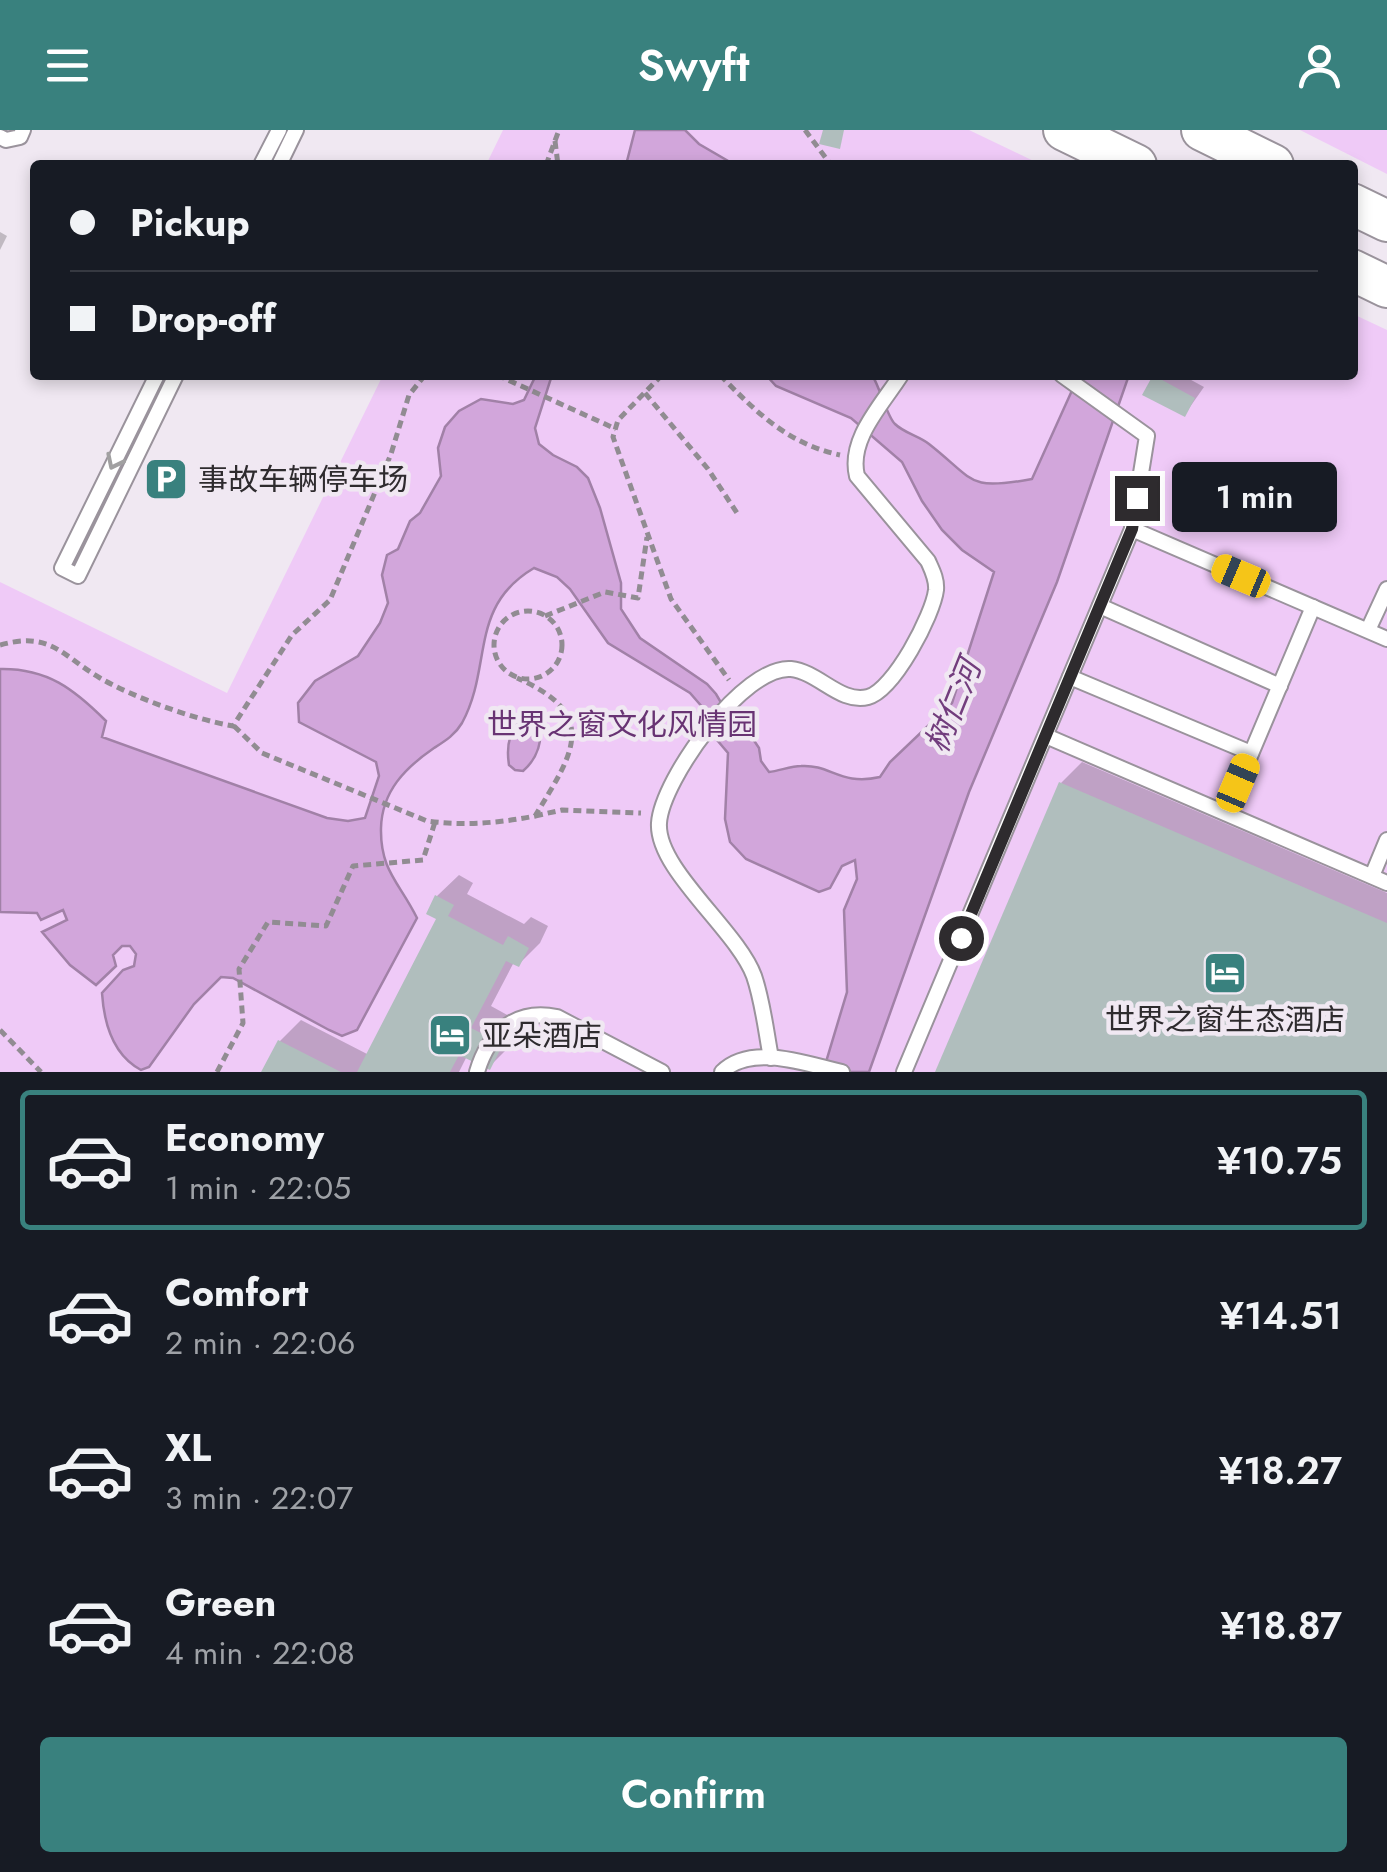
<!DOCTYPE html>
<html lang="en">
<head>
<meta charset="utf-8">
<style>
  body { margin:0; font-family:Jost,"Noto Sans SC",sans-serif; background:#20242c; color:#f1f3f6; height:100vh; display:flex; flex-direction:column; font-size:38px; white-space:nowrap }
  * { box-sizing:border-box; margin:0 }
  p { font-size:32px; color:#9ea1a6 }
  .icon { flex:none; width:55px; height:55px; fill:none; stroke:currentColor; stroke-width:2; stroke-linecap:round; stroke-linejoin:round }
  .map { position:relative; height:942px; overflow:hidden }
  .side { display:flex; flex-direction:column; background:#171b24; flex:1 }
  .side>* { flex:none }
  .top-card { position:absolute; left:30px; top:30px; width:1328px; height:220px; border-radius:10px; box-shadow:0 5px 15px #0003; display:grid; align-content:center; height:220px; padding:0 40px; background:#171b24 }
  .end { position:absolute; width:45px; height:45px; margin:-22px; border:12px solid #2e2b2e; background:#fff; box-shadow:0 0 0 5px #fff }
  .from { border-radius:50% }
  .bubble { position:absolute; height:70px; border-radius:10px; background:#171b24; box-shadow:0 5px 15px #0003; font-size:32px; font-weight:600; line-height:70px; text-align:center }
  .car { position:absolute; width:30px; height:60px; margin:-30px -15px; border-radius:12px; box-shadow:0 0 8px 2px #0007; background:linear-gradient(#f5c518 24%,#345 0 40%,#f5c518 0 76%,#345 0 86%,#f5c518 0) }
  .top-card b { display:flex; align-items:center; gap:35px; height:95px; font-size:38px }
  .top-card b+b { border-top:2px solid #363941 }
  .top-card i { width:25px; height:25px; background:#f1f3f6 }
  ul { padding:18px 0 0; list-style:none }
  li { display:flex; align-items:center; gap:30px; height:140px; margin:0 20px 15px; padding:0 20px; border:5px solid transparent; border-radius:10px }
  li div { flex:1 }
  li b { display:block; font-size:38px }
  li em { font-style:normal; font-weight:600 }
  li.current { border-color:#39817e }
  li>.icon { width:90px; height:90px; stroke-width:1.5 }
  .primary-button { display:flex; gap:20px; margin-top:auto; padding:20px 40px }
  .primary-button a { flex:1; height:115px; border-radius:10px; background:#39817e; color:#fff; font-size:40px; font-weight:600; line-height:115px; text-align:center }
  header { display:flex; justify-content:space-between; align-items:center; height:130px; padding:0 40px; background:#39817e; color:#fff; font-size:45px; font-weight:600 }
  .map>svg:first-child { display:block }
  .green { fill:#efcaf7 }
  .water { fill:#d2a6db; stroke:#a181a7; stroke-width:2.5 }
  .pier { fill:#f0e8f2 }
  .shadow { fill:#0003 }
  .building { fill:#b0bebd }
  .lines { fill:none; stroke-linecap:round; stroke-linejoin:round }
  .service-casing { stroke:#9a939c; stroke-width:18 }
  .secondary-casing { stroke:#9a939c; stroke-width:44 }
  .path { stroke:#918c92; stroke-width:5; stroke-dasharray:8 5; stroke-linecap:butt }
  .service { stroke:#fff; stroke-width:14 }
  .secondary { stroke:#fff; stroke-width:40 }
  .oneway { stroke:#a1a0a1 }
  .route { stroke:#2e2b2e; stroke-width:12 }
  .labels { text-anchor:middle; dominant-baseline:central; stroke-width:9; stroke-linejoin:round; paint-order:stroke }
  .poi-label { font-size:30px; fill:#2e2b2e; stroke:#f0e8f2; text-anchor:start }
  .park-label { font-size:30px; fill:#683373; stroke:#f0e8f2 }
  .water-label { font-size:32px; font-style:italic; fill:#723d7d; stroke:#f0e8f2 }
</style>
</head>
<body>
<header><svg class="icon" aria-label="menu" viewBox="0 0 24 24"><path d="M4 6h16M4 12h16M4 18h16"/></svg>Swyft<svg class="icon" aria-label="person" viewBox="0 0 24 24"><circle cx="12" cy="8" r="4"/><path d="M4 21q1-7 8-7t8 7"/></svg></header>
<div class="map">
<svg width="1387" height="942" viewBox="0 0 1387 942">
  <rect width="100%" height="100%" fill="#f0e8f2"/>
  <g class="green">
    <path d="M503 0H969L1042 35H486Z"/>
    <path d="M1300 0H1387V44Z"/>
    <path d="M1353 184 1387 200V942H0V452L227 563 383 245H1352Z"/>
  </g>
  <g class="water">
    <path d="M635 0H685L699 14 735 35H626Z"/>
    <path d="M536 245H552L535 298 539 314 553 325 577 337 588 348 600 378 621 453V479L640 508 707 554 716 564 736 598 751 606 759 618 761 631 769 642C779 641 791 636 801 636 831 634 840 656 880 647L890 632 952 573 994 442 962 420 942 400 922 371 902 332 851 288 776 256 766 245H872C880 257 887 287 895 294 904 303 919 306 929 314 976 351 967 361 1032 349L1079 245H1129L1057 452 969 662 869 942H823L847 862 844 780 857 749 855 730 842 736 830 758 819 762 746 729 730 712 725 689 728 623 711 603 704 579 690 563 608 513 570 459 557 447 534 438C468 477 493 536 462 593 455 605 445 611 434 618 405 638 382 661 381 698 380 741 400 753 417 788L357 900 342 906 329 900 233 848 221 847 194 874 149 937 141 940C113 925 104 894 102 863L123 840 134 836 136 824 130 816H122L113 825 116 836 96 855 70 835 42 802 67 790 63 780 41 790 37 783 0 782V539C47 538 74 559 106 591L102 607 327 688 348 691 365 688 379 646 376 632 299 592 298 573 315 551 358 526 380 493 388 473 382 445 387 425 398 419 410 391 420 383 441 346 438 318 445 297 459 281 481 269 513 274 524 270Z"/>
    <path d="M528 587 537 591C545 609 537 629 523 641L515 640 509 635C506 616 509 595 528 587Z"/>
  </g>
  <path class="pier" d="M1143 0H1196L1186 35H1132Z"/>
  <g class="shadow">
    <path d="M0 102 7 106 0 120Z"/>
    <path d="M1157 245H1182L1204 257 1185 284Z"/>
    <path d="M1082 632 1387 763V942L1061 653Z"/>
    <path d="M459 745 473 753 467 764 524 794 531 787 548 796 540 813 519 834 514 832 491 876 522 893 510 916 489 937 467 926 459 942H264L280 911 301 890 369 925 440 788 437 766Z"/>
  </g>
  <g class="building">
    <path d="M823 0H844L840 19 819 14Z"/>
    <path d="M1153 245 1195 268 1185 287 1142 265Z"/>
    <path d="M1059 652 1387 793V942H935Z"/>
    <path d="M435 765 454 775 448 786 503 815 508 806 529 818 519 837 506 831 471 898 503 914 490 940 459 925 450 942H357L436 789 426 784Z"/>
    <path d="M278 910 341 942H261Z"/>
  </g>
  <g class="lines">
    <g class="service-casing">
      <g id="service">
        <path d="M0 7 6 10 20 7 23 0"/>
        <path d="M261 35 279 0"/>
        <path d="M279 35 296 0"/>
        <path d="M157 245 62 438 78 446 176 245"/>
        <path d="M1062 245 1147 306 1132 399"/>
        <path d="M1100 476 1280 556"/>
        <path d="M1368 500 1387 459"/>
        <path d="M1070 547 1251 623"/>
        <path d="M1046 606 1387 753"/>
        <path d="M1226 683 1313 477"/>
        <path d="M1372 746 1387 710"/>
        <path d="M771 928C766 902 763 872 754 846 737 800 656 739 659 693 662 649 744 535 791 539 819 542 840 574 868 567 894 560 933 485 936 460 937 449 932 440 928 431L857 346C848 309 882 275 901 245"/>
        <path d="M477 942C488 904 515 878 557 887L662 942"/>
        <path d="M722 942C751 913 806 934 842 942"/>
        <path d="M904 942 1132 399 1387 509"/>
      </g>
    </g>
    <g class="secondary-casing">
      <g id="secondary">
        <path d="M1064 0 1136 35"/>
        <path d="M1202 0 1273 35"/>
        <path d="M1352 74 1387 91"/>
        <path d="M1352 140 1387 157"/>
      </g>
    </g>
    <g class="path">
      <path d="M805 0 831 35"/>
      <path d="M555 11 558 35"/>
      <path d="M546 35 559 0"/>
      <path d="M497 245 616 299"/>
      <path d="M662 245 618 290 613 307 671 469 729 550"/>
      <path d="M720 245C756 282 788 314 840 325"/>
      <path d="M645 263 708 339 737 383"/>
      <circle cx="528" cy="515" r="34"/>
      <path d="M545 486 605 462 638 468 647 407"/>
      <path d="M0 515C51 501 61 525 100 548 135 568 193 589 233 596L292 505 330 470 391 324 409 265 425 245"/>
      <path d="M234 596 262 623 427 691C463 696 500 693 535 686 572 625 602 585 517 548"/>
      <path d="M535 686 562 680 641 683"/>
      <path d="M0 900 41 942"/>
      <path d="M217 942 243 893 239 839 268 792 326 796 353 736 423 730 435 692"/>
    </g>
    <use href="#service" class="service"/>
    <use href="#secondary" class="secondary"/>
  </g>
  <defs><path id="oneway-chevron" d="M-2-3.5L2.5 0L-2 3.5" fill="none" stroke-width="1.6" stroke-linecap="round" stroke-linejoin="round" transform="scale(2.5)"/></defs>
  <use class="oneway" href="#oneway-chevron" transform="translate(114 332) rotate(116)"/>
  <g class="lines">
    <path class="route" d="M961 808 1132 399 1137 368"/>
  </g>
  <defs>
    <g id="parking-square" transform="scale(2.25)"><rect x="-9" y="-9" width="18" height="18" rx="4" fill="#39817e" stroke="#f0e8f2"/><path d="M-3.5-5.5H1a3.5 3.5 0 0 1 0 7H-1V5.5H-3.5ZM-1-3.4V-.6H.8a1.4 1.4 0 0 0 0-2.8Z" fill="#fff"/></g>
    <g id="hotel-square" transform="scale(2.25)"><rect x="-9" y="-9" width="18" height="18" rx="4" fill="#39817e" stroke="#f0e8f2"/><path d="M-6-4.5h1.5V1H6V5H4.5V3h-9V5H-6ZM-4 0a1.8 1.8 0 1 1 3.6 0ZM.5 0V-2.5h3Q6-2.5 6 0Z" fill="#fff"/></g>
  </defs>
  <g fill-rule="evenodd">
    <use href="#parking-square" x="166" y="349"/>
    <use href="#hotel-square" x="1225" y="843"/>
    <use href="#hotel-square" x="450" y="905"/>
  </g>
  <g class="labels">
    <g class="poi-label">
      <text x="198" y="349">事故车辆停车场</text>
      <text x="1225" y="889" text-anchor="middle">世界之窗生态酒店</text>
      <text x="482" y="905">亚朵酒店</text>
    </g>
    <g class="park-label">
      <text x="622" y="594">世界之窗文化风情园</text>
    </g>
    <g class="water-label">
      <text transform="translate(953 576) rotate(-68)">树仁河</text>
    </g>
  </g>
</svg>
<i class="end from" style="left:961px;top:808px"></i>
<i class="end" style="left:1137px;top:368px"></i>
<div class="bubble" style="left:1172px;top:332px;width:165px">1 min</div>
<i class="car" style="left:1241px;top:446px;rotate:293deg"></i>
<i class="car" style="left:1238px;top:653px;rotate:23deg"></i>
<div class="top-card">
<b><i class="from"></i>Pickup</b>
<b><i></i>Drop-off</b>
</div>
</div>
<section class="side">
<ul>
<li class="current"><svg class="icon" aria-label="car" viewBox="0 0 24 24"><path d="M5 17H2v-5l4-1 3-4h7l3 4 3 1v5h-3M9 17h6M6 11h13"/><circle cx="7" cy="17" r="2"/><circle cx="17" cy="17" r="2"/></svg><div><b>Economy</b><p>1 min · 22:05</p></div><em>¥10.75</em></li>
<li><svg class="icon" aria-label="car" viewBox="0 0 24 24"><path d="M5 17H2v-5l4-1 3-4h7l3 4 3 1v5h-3M9 17h6M6 11h13"/><circle cx="7" cy="17" r="2"/><circle cx="17" cy="17" r="2"/></svg><div><b>Comfort</b><p>2 min · 22:06</p></div><em>¥14.51</em></li>
<li><svg class="icon" aria-label="car" viewBox="0 0 24 24"><path d="M5 17H2v-5l4-1 3-4h7l3 4 3 1v5h-3M9 17h6M6 11h13"/><circle cx="7" cy="17" r="2"/><circle cx="17" cy="17" r="2"/></svg><div><b>XL</b><p>3 min · 22:07</p></div><em>¥18.27</em></li>
<li><svg class="icon" aria-label="car" viewBox="0 0 24 24"><path d="M5 17H2v-5l4-1 3-4h7l3 4 3 1v5h-3M9 17h6M6 11h13"/><circle cx="7" cy="17" r="2"/><circle cx="17" cy="17" r="2"/></svg><div><b>Green</b><p>4 min · 22:08</p></div><em>¥18.87</em></li>
</ul>
<div class="primary-button"><a>Confirm</a></div>
</section>
</body>
</html>
